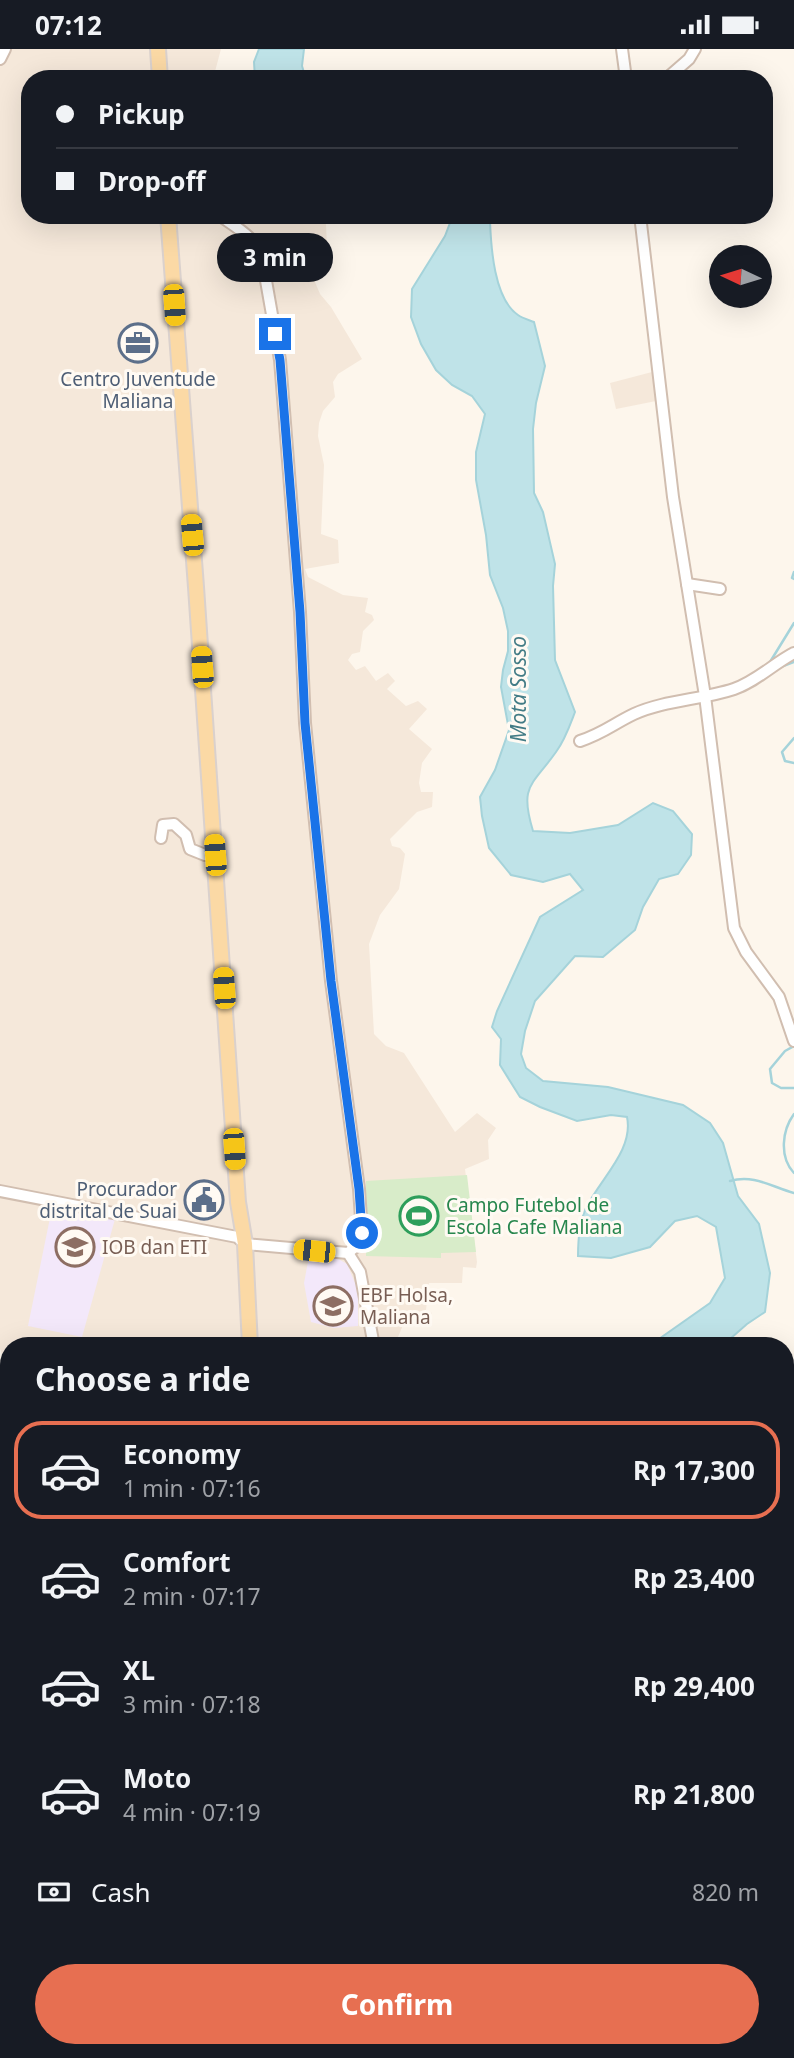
<!DOCTYPE html>
<html lang="en">
<head>
<meta charset="utf-8">
<style>
  body { margin:0; font-family:"Noto Sans",sans-serif; background:#20242c; color:#f1f3f6; height:100vh; display:flex; flex-direction:column; font-size:26px; white-space:nowrap }
  * { box-sizing:border-box; margin:0 }
  p { font-size:23px; color:#9ea1a6 }
  .icon { flex:none; width:38px; height:38px; fill:none; stroke:currentColor; stroke-width:2; stroke-linecap:round; stroke-linejoin:round }
  .map { position:relative; flex:1; overflow:hidden }
  .panel { position:absolute; left:0px; top:1288px; width:794px; height:721px; display:flex; flex-direction:column; background:#171b24; border-radius:28px 28px 0 0; box-shadow:0 7px 28px #0002 }
  .panel>* { flex:none }
  .top-card { position:absolute; left:21px; top:21px; width:752px; height:154px; border-radius:28px; box-shadow:0 7px 28px #0002; display:grid; align-content:center; height:154px; padding:0 35px; background:#171b24 }
  .needle { width:46px; rotate:274deg }
  .tools { position:absolute; left:709px; top:196px; display:grid; gap:14px }
  .tools a { display:grid; place-items:center; width:63px; height:63px; border-radius:50%; background:#171b24; box-shadow:0 7px 28px #0002; font-size:35px }
  .end { position:absolute; width:32px; height:32px; margin:-16px; border:9px solid #1a73e8; background:#fff; box-shadow:0 0 0 4px #fff }
  .from { border-radius:50% }
  .bubble { position:absolute; height:49px; border-radius:24px; background:#171b24; box-shadow:0 7px 28px #0002; font-size:23px; font-weight:700; line-height:49px; text-align:center }
  .car { position:absolute; width:21px; height:42px; margin:-21px -10px; border-radius:9px; box-shadow:0 0 5px 2px #0007; background:linear-gradient(#f5c518 24%,#345 0 40%,#f5c518 0 76%,#345 0 86%,#f5c518 0) }
  .top-card b { display:flex; align-items:center; gap:24px; height:66px; font-size:26px }
  .top-card b+b { border-top:2px solid #363941 }
  .top-card i { width:18px; height:18px; background:#f1f3f6 }
  ul { padding:0; list-style:none }
  li { display:flex; align-items:center; gap:21px; height:98px; margin:0 14px 10px; padding:0 21px; border:4px solid transparent; border-radius:28px }
  li div { flex:1 }
  li b { display:block; font-size:26px }
  li em { font-style:normal; font-weight:700 }
  li.on { border-color:#e76f51 }
  li>.icon { width:63px; height:63px; stroke-width:1.5 }
  h2 { padding:0 35px; font-size:32px; line-height:84px }
  .pay { display:flex; align-items:center; gap:18px; height:77px; padding:0 35px; font-size:26px }
  .pay p { margin-inline-start:auto }
  .cta { display:flex; gap:14px; margin-top:auto; padding:14px 35px }
  .cta a { flex:1; height:80px; border-radius:42px; background:#e76f51; color:#fff; font-size:28px; font-weight:700; line-height:80px; text-align:center }
  .status { display:flex; justify-content:space-between; align-items:center; height:49px; padding:0 35px; background:#171b24; direction:ltr }
  .status svg { height:19px; fill:currentColor }
  .map>svg:first-child { display:block }
  .residential { fill:#f5e8da }
  .education { fill:#f3e8fa }
  .green { fill:#d8ecc9 }
  .water { fill:#bfe3e8; stroke:#a5d3da; stroke-width:2 }
  .lines { fill:none; stroke-linecap:round; stroke-linejoin:round }
  .stream { stroke:#a5d3da; stroke-width:2.5 }
  .river { stroke:#bfe3e8; stroke-width:14 }
  .minor-casing { stroke:#d1beb0; stroke-width:14 }
  .major-casing { stroke:#dad1cd; stroke-width:18 }
  .minor { stroke:#fff; stroke-width:10 }
  .major { stroke:#fbd9a5; stroke-width:14 }
  .route { stroke:#1a73e8; stroke-width:9 }
  .labels { text-anchor:middle; dominant-baseline:central; stroke-width:6; stroke-linejoin:round; paint-order:stroke }
  .service-label { font-size:19px; fill:#4e5e75; stroke:#fffaf3 }
  .leisure-label { font-size:19px; fill:#27864d; stroke:#fffaf3; text-anchor:start }
  .education-label { font-size:19px; fill:#785e54; stroke:#fffaf3; text-anchor:start }
  .water-label { font-size:21px; font-style:italic; fill:#437c86; stroke:#fffaf3 }
</style>
</head>
<body>
<div class="status"><b>07:12</b><svg viewBox="0 0 49 12"><path d="M0 12V9h3v3zM5 12V6h3v6zM10 12V3h3v9zM15 12V0h3v12zM26 1h20v11H26zM47 4h2v5h-2z"/></svg></div>
<div class="map">
<svg width="794" height="2009" viewBox="0 0 794 2009">
  <rect width="100%" height="100%" fill="#fdf6ec"/>
  <g class="residential">
    <path d="M0 0H221L213 30H30V166H314L326 175 327 199 313 228 320 245 331 258 362 310 338 325 333 333 335 348 323 362 319 374 318 387 324 416 321 485 338 491 339 514 305 520 308 528 343 546 368 549 365 563 372 566 374 571 363 582 360 603 352 605 348 611 356 621 365 617 376 632 388 624 395 632 387 640 406 657 418 652 427 660 409 680 432 700 422 714 419 734 421 743H433L432 758 417 763 390 790 392 797 400 799 405 805 399 840 380 866 369 895 374 985 386 997 404 1004 455 1083 477 1064 496 1079 488 1091 489 1110 465 1120 477 1213 476 1219 463 1218 462 1234H429L426 1261 432 1264 430 1276H403L398 1288 418 1292V1297H9V1324L0 1300Z"/>
    <path d="M652 323 656 352 616 360 610 334Z"/>
  </g>
  <g class="education">
    <path d="M52 1159 115 1170 82 1288 28 1277Z"/>
    <path d="M309 1207H333L347 1215 358 1241V1277L334 1279 311 1273 304 1234Z"/>
  </g>
  <g class="green">
    <path d="M467 1126 476 1203 441 1204V1209L366 1207V1132Z"/>
    <path d="M0 1620 9 1625V1741L0 1748Z"/>
    <path d="M675 2000H698L699 2009H575Z"/>
  </g>
  <g class="water">
    <path d="M259 0H304L302 17 306 30H255L254 13Z"/>
    <path d="M453 166H493L490 172C491 198 494 250 518 266 522 269 529 271 534 273L545 317 536 354 533 380 534 444 543 463 555 515 553 537 555 611 575 663C570 676 565 691 556 703 532 737 519 736 533 782L570 784 618 776 653 754 673 762 692 785 691 806 678 825 659 830 643 858 635 881 603 908 575 907 535 952 525 982 521 1005 526 1019 543 1032 608 1038 683 1056 710 1074 723 1094 738 1147 759 1175 770 1224 765 1263 747 1275 722 1297H649L710 1254 725 1229 716 1178 697 1167 675 1172 650 1198 611 1209 578 1207C578 1191 579 1174 586 1159 600 1130 634 1101 627 1068L611 1066 577 1072 540 1058 520 1048 500 1016 501 990 492 978 497 962 540 868 583 841 570 825 543 833 511 826 489 799 482 767 480 748 495 721 509 681 501 638 503 621 508 602V582L503 559 490 526 486 486 476 431V403L485 365 472 347 452 336 436 321 421 295 411 268 412 240 445 187Z"/>
    <path d="M0 1848 9 1854V2000H114L107 2009H0Z"/>
  </g>
  <g class="lines">
    <g class="stream">
      <path d="M794 523 792 529 794 530"/>
      <path d="M770 613 794 574"/>
      <path d="M778 619 794 613"/>
      <path d="M794 689 782 703 785 712 794 714"/>
      <path d="M794 997 785 1002 770 1020 772 1034 781 1039H794"/>
      <path d="M794 1065C782 1081 779 1108 794 1124"/>
      <path d="M730 1132C754 1125 772 1138 794 1144"/>
      <path d="M786 1882 794 1896"/>
    </g>
    <path class="river" d="M786 1428 794 1423"/>
    <g class="minor-casing">
      <g id="minor">
        <path d="M622 0 626 30"/>
        <path d="M0 10 5 0"/>
        <path d="M666 30 689 10 695 0"/>
        <path d="M640 166 673 448 705 647 734 879 746 903 779 948 794 992"/>
        <path d="M687 535 720 540"/>
        <path d="M580 692C604 684 613 675 634 665 665 651 701 651 734 640 757 632 773 615 794 604"/>
        <path d="M161 789 163 776 174 775 186 786 190 800 205 806H215"/>
        <path d="M0 1142 237 1188 245 1195 348 1204 359 1195 362 1184 359 1140 331 932 305 674 300 563 280 311 262 209C254 187 237 179 219 166"/>
        <path d="M348 1204 360 1223 374 1297"/>
      </g>
    </g>
    <g class="major-casing">
      <g id="major">
        <path d="M158 0 160 30"/>
        <path d="M168 166 196 538 238 1153 245 1195 250 1297"/>
        <path d="M401 2009 403 2000"/>
      </g>
    </g>
    <use href="#minor" class="minor"/>
    <use href="#major" class="major"/>
  </g>
  <g class="lines">
    <path class="route" d="M275 285 280 311 300 563 305 674 331 932 359 1140 362 1184"/>
  </g>
  <defs>
    <g id="office-ring" transform="scale(2.0125)"><circle r="9.5" fill="#fffaf3" stroke="#5c6f8a" stroke-width="1.5"/><path d="M-6-3h4V-5.5h4V-3h4V5H-6ZM-1-4.5V-3h2v-1.5ZM-6 0V1H6V0Z" fill="#5c6f8a"/></g>
    <g id="civic-ring" transform="scale(2.0125)"><circle r="9.5" fill="#fffaf3" stroke="#5c6f8a" stroke-width="1.5"/><path d="M-.6-6.5H3V-4.5H.6V-3L4-1V1h2V6H-6V1h2V-1L-.6-3ZM-1.2 2.5V6h2.4V2.5Z" fill="#5c6f8a"/></g>
    <g id="stadium-ring" transform="scale(2.0125)"><circle r="9.5" fill="#fffaf3" stroke="#2e9e5b" stroke-width="1.5"/><path d="M0-5a6.5 5 0 1 0 0 10a6.5 5 0 1 0 0-10ZM-3.5-1.8h7v3.6h-7Z" fill="#2e9e5b"/></g>
    <g id="university-ring" transform="scale(2.0125)"><circle r="9.5" fill="#fffaf3" stroke="#8d6e63" stroke-width="1.5"/><path d="M0-5L7-2L0 1L-7-2ZM-4 1L0 2.5L4 1V4Q0 6-4 4Z" fill="#8d6e63"/></g>
    <g id="school-ring" transform="scale(2.0125)"><circle r="9.5" fill="#fffaf3" stroke="#8d6e63" stroke-width="1.5"/><path d="M0-5L7-2L0 1L-7-2ZM-4 1L0 2.5L4 1V4Q0 6-4 4Z" fill="#8d6e63"/></g>
  </defs>
  <g fill-rule="evenodd">
    <use href="#office-ring" x="138" y="294"/>
    <use href="#civic-ring" x="204" y="1151"/>
    <use href="#stadium-ring" x="419" y="1167"/>
    <use href="#university-ring" x="75" y="1198"/>
    <use href="#school-ring" x="333" y="1257"/>
  </g>
  <g class="labels">
    <g class="service-label">
      <text x="138" y="330">Centro Juventude<tspan x="138" dy="22">Maliana</tspan></text>
      <text x="177" y="1140" text-anchor="end">Procurador<tspan x="177" dy="22">distrital de Suai</tspan></text>
    </g>
    <g class="leisure-label">
      <text x="446" y="1156">Campo Futebol de<tspan x="446" dy="22">Escola Cafe Maliana</tspan></text>
    </g>
    <g class="education-label">
      <text x="102" y="1198">IOB dan ETI</text>
      <text x="360" y="1246">EBF Holsa,<tspan x="360" dy="22">Maliana</tspan></text>
    </g>
    <g class="water-label">
      <text transform="translate(518 640) rotate(-90)">Mota Sosso</text>
    </g>
  </g>
</svg>
<div class="tools">
<a><svg class="needle" viewBox="-14 -14 28 28"><path d="M0-13l5 13h-10z" fill="#e53935"/><path d="M0 13l5-13h-10z" fill="#9ea1a6"/></svg></a>
</div>
<i class="end from" style="left:362px;top:1184px"></i>
<i class="end" style="left:275px;top:285px"></i>
<div class="bubble" style="left:217px;top:184px;width:116px">3 min</div>
<i class="car" style="left:174px;top:256px;rotate:176deg"></i>
<i class="car" style="left:192px;top:486px;rotate:355deg"></i>
<i class="car" style="left:202px;top:618px;rotate:356deg"></i>
<i class="car" style="left:215px;top:806px;rotate:356deg"></i>
<i class="car" style="left:224px;top:939px;rotate:356deg"></i>
<i class="car" style="left:234px;top:1100px;rotate:176deg"></i>
<i class="car" style="left:314px;top:1202px;rotate:276deg"></i>
<div class="top-card">
<b><i class="from"></i>Pickup</b>
<b><i></i>Drop-off</b>
</div>
<section class="panel">
<h2>Choose a ride</h2>
<ul>
<li class="on"><svg class="icon" aria-label="car" viewBox="0 0 24 24"><path d="M5 17H2v-5l4-1 3-4h7l3 4 3 1v5h-3M9 17h6M6 11h13"/><circle cx="7" cy="17" r="2"/><circle cx="17" cy="17" r="2"/></svg><div><b>Economy</b><p>1 min · 07:16</p></div><em>Rp 17,300</em></li>
<li><svg class="icon" aria-label="car" viewBox="0 0 24 24"><path d="M5 17H2v-5l4-1 3-4h7l3 4 3 1v5h-3M9 17h6M6 11h13"/><circle cx="7" cy="17" r="2"/><circle cx="17" cy="17" r="2"/></svg><div><b>Comfort</b><p>2 min · 07:17</p></div><em>Rp 23,400</em></li>
<li><svg class="icon" aria-label="car" viewBox="0 0 24 24"><path d="M5 17H2v-5l4-1 3-4h7l3 4 3 1v5h-3M9 17h6M6 11h13"/><circle cx="7" cy="17" r="2"/><circle cx="17" cy="17" r="2"/></svg><div><b>XL</b><p>3 min · 07:18</p></div><em>Rp 29,400</em></li>
<li><svg class="icon" aria-label="car" viewBox="0 0 24 24"><path d="M5 17H2v-5l4-1 3-4h7l3 4 3 1v5h-3M9 17h6M6 11h13"/><circle cx="7" cy="17" r="2"/><circle cx="17" cy="17" r="2"/></svg><div><b>Moto</b><p>4 min · 07:19</p></div><em>Rp 21,800</em></li>
</ul>
<div class="pay"><svg class="icon" aria-label="cash" viewBox="0 0 24 24"><path d="M3 7h18v10H3z"/><circle cx="12" cy="12" r="2"/></svg>Cash<p>820 m</p></div>
<div class="cta"><a>Confirm</a></div>
</section>
</div>
</body>
</html>
